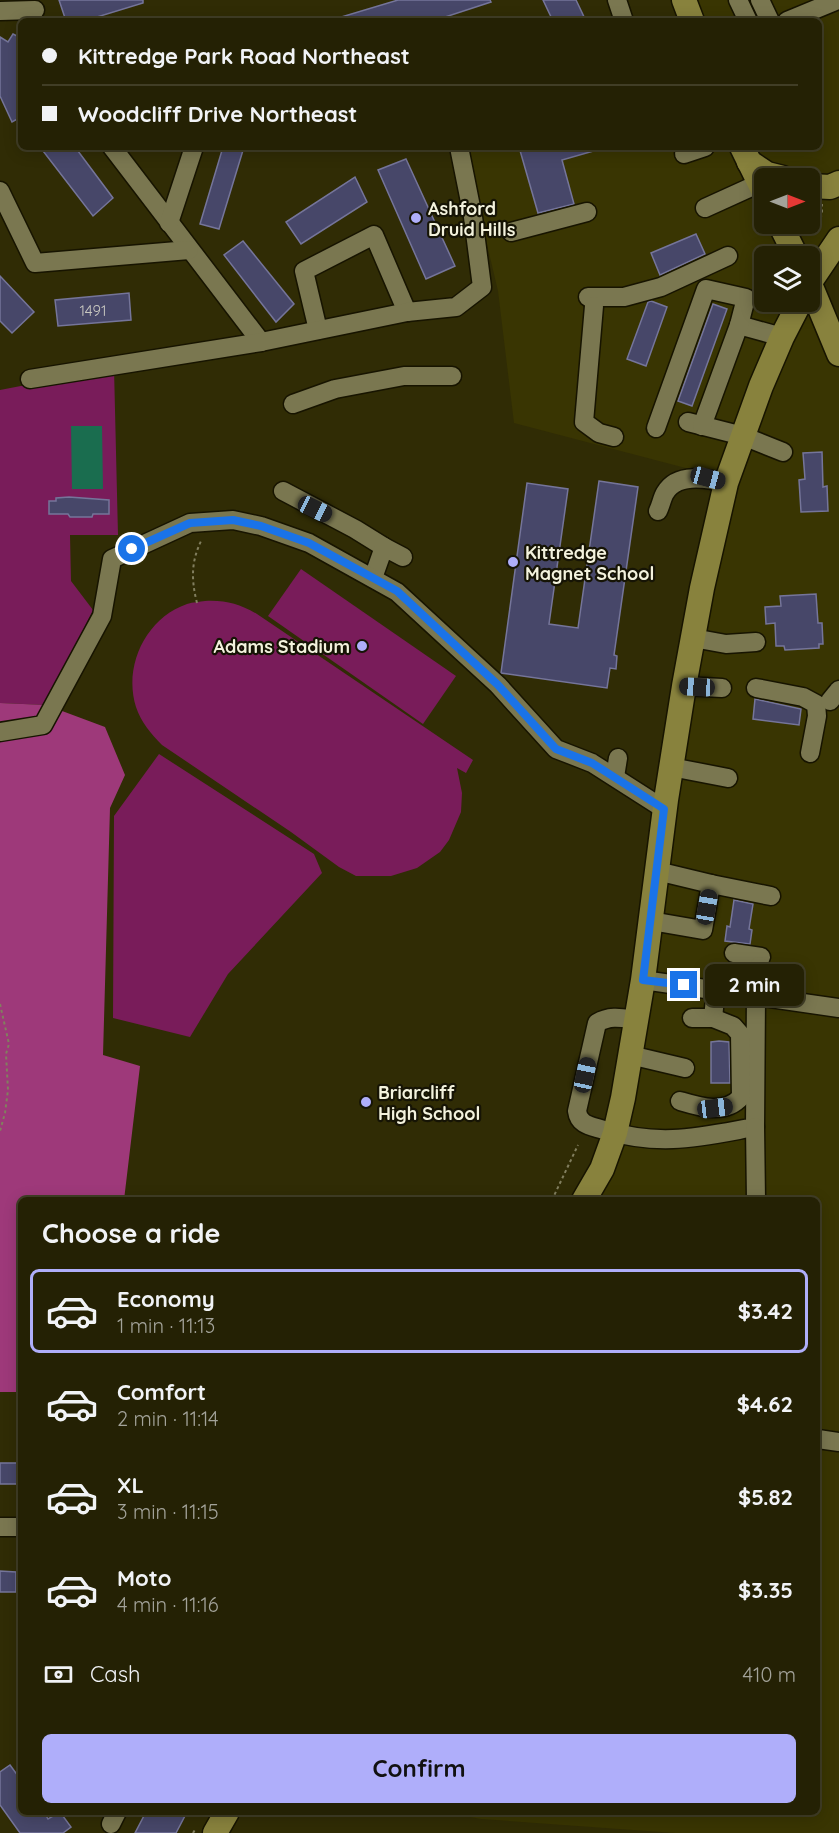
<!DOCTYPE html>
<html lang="en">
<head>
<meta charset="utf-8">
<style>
  body { margin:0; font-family:Quicksand,sans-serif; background:#302e13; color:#f1f3f6; height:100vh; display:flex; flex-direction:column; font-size:22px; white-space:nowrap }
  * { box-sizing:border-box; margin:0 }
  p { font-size:20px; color:#a3a39a }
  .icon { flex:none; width:33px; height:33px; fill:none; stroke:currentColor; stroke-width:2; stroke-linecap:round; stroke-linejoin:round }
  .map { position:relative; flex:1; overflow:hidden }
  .sheet { position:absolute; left:18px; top:1197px; width:802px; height:618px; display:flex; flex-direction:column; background:#242104; border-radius:9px; box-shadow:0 3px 15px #0003,0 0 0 2px #413e26 }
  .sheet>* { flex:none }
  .banner { position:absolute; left:18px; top:18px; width:804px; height:132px; border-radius:9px; box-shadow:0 3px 15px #0003,0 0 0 2px #413e26; display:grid; align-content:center; height:132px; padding:0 24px; background:#242104 }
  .needle { width:39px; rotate:90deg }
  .fabs { position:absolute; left:754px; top:168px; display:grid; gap:12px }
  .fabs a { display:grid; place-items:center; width:66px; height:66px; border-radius:9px; background:#242104; box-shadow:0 3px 15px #0003,0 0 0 2px #413e26; font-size:30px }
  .end { position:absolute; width:27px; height:27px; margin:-14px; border:8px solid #1a73e8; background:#fff; box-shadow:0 0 0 3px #fff }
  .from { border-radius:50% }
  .bubble { position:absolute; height:42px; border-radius:9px; background:#242104; box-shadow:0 3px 15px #0003,0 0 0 2px #413e26; font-size:20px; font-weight:700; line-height:42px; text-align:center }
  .car { position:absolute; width:18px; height:36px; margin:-18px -9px; border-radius:8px; box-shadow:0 0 4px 2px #0007; background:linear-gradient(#222 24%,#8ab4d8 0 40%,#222 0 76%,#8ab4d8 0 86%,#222 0) }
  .banner b { display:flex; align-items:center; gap:21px; height:57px; font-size:22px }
  .banner b+b { border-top:2px solid #413e26 }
  .banner i { width:15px; height:15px; background:#f1f3f6 }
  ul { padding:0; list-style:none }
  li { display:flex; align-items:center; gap:18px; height:84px; margin:0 12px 9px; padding:0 12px; border:3px solid transparent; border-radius:9px }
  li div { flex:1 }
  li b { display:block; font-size:22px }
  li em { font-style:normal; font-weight:700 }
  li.active { border-color:#afaefa }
  li>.icon { width:54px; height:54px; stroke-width:1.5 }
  h2 { padding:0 24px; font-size:27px; line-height:72px }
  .pay { display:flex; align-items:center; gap:15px; height:66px; padding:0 24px; font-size:22px }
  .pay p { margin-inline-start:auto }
  .cta { display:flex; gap:12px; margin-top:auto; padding:12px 24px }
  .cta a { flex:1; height:69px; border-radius:9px; background:#afaefa; color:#111; font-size:24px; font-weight:700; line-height:69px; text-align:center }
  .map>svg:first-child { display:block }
  .built { fill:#393502; fill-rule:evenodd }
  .green { fill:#791c5a }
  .forest { fill:#9e397a }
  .water { fill:#1a6d4f }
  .building { fill:#474769; stroke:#75759a; stroke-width:1.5 }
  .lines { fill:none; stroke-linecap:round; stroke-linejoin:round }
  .minor-casing { stroke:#171400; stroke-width:21 }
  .major-casing { stroke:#171400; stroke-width:27 }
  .path { stroke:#827f5f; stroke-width:2; stroke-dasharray:3 3; stroke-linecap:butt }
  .minor { stroke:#7a7750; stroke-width:18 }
  .major { stroke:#88823d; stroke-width:24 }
  .route { stroke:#1a73e8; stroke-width:8 }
  .poi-dot { fill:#afaefa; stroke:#161405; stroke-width:2 }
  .labels { text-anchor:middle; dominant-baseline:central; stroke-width:4.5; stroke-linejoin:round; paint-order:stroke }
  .number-label { font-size:15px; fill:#c8c7c0 }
  .poi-label { font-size:18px; font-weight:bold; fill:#f3f2dd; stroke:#161405; text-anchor:start }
</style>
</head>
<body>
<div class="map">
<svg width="839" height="1833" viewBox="0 0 839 1833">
  <rect width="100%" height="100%" fill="#302c05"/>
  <path class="built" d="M680 0H839V250L810 285V256H765V302H810L839 355V1833H675L481 1819 443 1812H818V1200H582L604 1152 720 477 514 423 498 291 464 147H819V21H681ZM765 178H810V224H765Z"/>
  <g class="green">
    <path d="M114 368 118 535H70L71 581 93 610 46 705 0 703V390Z"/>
    <path d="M301 569 456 676 423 724 268 616Z"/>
    <path d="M205 601C226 600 239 604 257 614L473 760 466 773 457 768 462 793 461 812 449 840 440 852 417 868 391 876H356L339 867 291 832 162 745C151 734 141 722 136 707 123 666 146 618 187 604 193 602 200 602 205 601Z"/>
    <path d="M159 754 314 854 322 873 228 974 190 1037 113 1018 114 816Z"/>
  </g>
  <path class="forest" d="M0 703 46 705 105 727 125 775 110 808 103 1055 140 1066 124 1200H21V1392H0Z"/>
  <path class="water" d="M71 426H102L103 489H72Z"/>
  <g class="building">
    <path d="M59 0H143V3L84 21H66Z"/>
    <path d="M398 0H490L491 2 433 21H339L338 18Z"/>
    <path d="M543 0H576L586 21H553Z"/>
    <path d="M13 34 21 38V117L12 122 0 96V37L8 42Z"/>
    <path d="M40 147H75L113 198 93 216Z"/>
    <path d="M223 147H244L219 229 200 224Z"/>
    <path d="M519 147H596L597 150 562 160 574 204 538 213Z"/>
    <path d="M406 159 455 266 426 279 378 170Z"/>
    <path d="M355 177 367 202 301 244 286 222Z"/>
    <path d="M696 234 705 254 660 275 651 253Z"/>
    <path d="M243 241 294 304 276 322 224 255Z"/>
    <path d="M0 276 34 312 12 333 0 321Z"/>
    <path d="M129 293 131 320 58 326 55 300Z"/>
    <path d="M651 301 667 307 646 366 627 359 648 302Z"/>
    <path d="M713 304 727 309 692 406 678 401Z"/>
    <path d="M822 452 823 487 827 486 828 511 801 512 799 480 805 479 803 453Z"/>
    <path d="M599 481 638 487 614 655 617 656 616 669 610 668 607 688 501 673 527 483 568 489 549 624 578 628Z"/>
    <path d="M69 497 109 500V514H93L92 517H70L68 514H49V501H56V498Z"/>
    <path d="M816 594 818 623H822L823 644H819V648L785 650 784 646H776L775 623 766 624 765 607 781 606 780 596Z"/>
    <path d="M755 699 801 709 799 725 753 719Z"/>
    <path d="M734 900 753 904 749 929 752 930 750 944 725 941 727 926 730 927Z"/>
    <path d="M719 1041 729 1042 730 1083H711V1042Z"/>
    <rect x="0" y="1463" width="21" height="21"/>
    <path d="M0 1571 16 1572V1592H0Z"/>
    <path d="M10 1765 21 1780V1812H44L48 1819 60 1812 71 1827 63 1833H20L0 1805V1772Z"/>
    <path d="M146 1812H187L176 1833H135Z"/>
  </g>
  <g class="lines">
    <g class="minor-casing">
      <g id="minor">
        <path d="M617 0 624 21"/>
        <path d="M738 0 748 21"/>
        <path d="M760 0 770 21"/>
        <path d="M0 11 35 10"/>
        <path d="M787 21 838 0"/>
        <path d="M112 147 261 342"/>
        <path d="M684 154 705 147"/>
        <path d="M0 191 35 263 189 250"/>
        <path d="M705 208 760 183"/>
        <path d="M169 223 194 147"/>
        <path d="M511 232 587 212"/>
        <path d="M588 297H624L661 287 728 256"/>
        <path d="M594 306 584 422 599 433 614 437"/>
        <path d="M739 325 782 337"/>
        <path d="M318 330 304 271 374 235 407 312"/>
        <path d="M30 379 261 342 407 312 456 307 482 287 473 217 459 147"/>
        <path d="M293 404 335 389 404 376H452"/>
        <path d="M688 422 743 436 783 452"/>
        <path d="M656 428 706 289 746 298 739 325 702 426"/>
        <path d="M283 491 355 529 384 547"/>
        <path d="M658 511C661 505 662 498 665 493 677 472 707 478 726 483"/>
        <path d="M373 578 384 547 403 557"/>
        <path d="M693 638 726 644 756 642"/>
        <path d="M684 686 722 688"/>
        <path d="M756 688 803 697 816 704 817 716 810 753"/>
        <path d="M830 701 839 690"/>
        <path d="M0 732 43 725 102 616 112 559 190 523 233 520 261 526 309 543 397 592 498 685 556 749 592 763 664 809"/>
        <path d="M671 767 728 778"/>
        <path d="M615 777 618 758"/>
        <path d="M711 884 771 896"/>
        <path d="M651 921 703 930 711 884 657 871"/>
        <path d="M734 953 761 957"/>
        <path d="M643 980 839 1008"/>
        <path d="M752 994 759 966"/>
        <path d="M692 1018H713L716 989"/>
        <path d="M636 1020C622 1018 610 1015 597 1023L577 1111C579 1126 592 1126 604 1130 662 1147 699 1137 755 1127L756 995"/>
        <path d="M630 1055 685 1068"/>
        <path d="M680 1101C700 1107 725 1115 741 1097L740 1034 733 1026 713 1018"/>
        <path d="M755 1127 756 1200"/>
        <path d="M818 1439 839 1442"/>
        <path d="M0 1527H21"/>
        <path d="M111 1824 117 1812"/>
      </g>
    </g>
    <g class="major-casing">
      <g id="major">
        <path d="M684 0 692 21"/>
        <path d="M742 147 765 194"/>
        <path d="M749 162 767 174 783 178"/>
        <path d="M810 186 830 187 839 183"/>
        <path d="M780 224 796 256"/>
        <path d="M810 282 839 239"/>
        <path d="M810 284 839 354"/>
        <path d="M584 1200 602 1169 615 1133 623 1098 643 980 666 800 684 686 702 588 726 483 761 386 782 337 800 302"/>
        <path d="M215 1833 227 1812"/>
      </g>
    </g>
    <g class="path">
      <path d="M812 227 822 215V204"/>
      <path d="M197 603C191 579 191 561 202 539"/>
      <path d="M0 1004 9 1044 6 1054 8 1090 5 1113 0 1131"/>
      <path d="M552 1200 578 1145"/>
      <path d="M193 1833 196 1828"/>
    </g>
    <use href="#minor" class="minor"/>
    <use href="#major" class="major"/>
  </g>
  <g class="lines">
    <path class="route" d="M132 549 190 523 233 520 261 526 309 543 397 591 498 685 556 749 592 763 664 809 643 980 684 985"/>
  </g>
  <g class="poi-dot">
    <circle cx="416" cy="218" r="6"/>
    <circle cx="513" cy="562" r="6"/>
    <circle cx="362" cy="646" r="6"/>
    <circle cx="366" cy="1102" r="6"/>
  </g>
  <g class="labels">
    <g class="number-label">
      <text x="93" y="310">1491</text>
    </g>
    <g class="poi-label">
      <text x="428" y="208">Ashford<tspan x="428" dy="21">Druid Hills</tspan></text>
      <text x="525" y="552">Kittredge<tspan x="525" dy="21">Magnet School</tspan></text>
      <text x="350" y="646" text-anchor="end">Adams Stadium</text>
      <text x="378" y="1092">Briarcliff<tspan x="378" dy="21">High School</tspan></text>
    </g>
  </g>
</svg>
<div class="fabs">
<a><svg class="needle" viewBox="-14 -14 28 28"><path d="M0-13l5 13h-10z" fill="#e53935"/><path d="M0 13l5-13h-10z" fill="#a3a39a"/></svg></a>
<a><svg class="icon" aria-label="layers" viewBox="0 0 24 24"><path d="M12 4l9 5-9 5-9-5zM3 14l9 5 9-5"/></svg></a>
</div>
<i class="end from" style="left:132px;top:549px"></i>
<i class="end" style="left:684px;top:985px"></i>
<div class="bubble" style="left:705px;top:964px;width:99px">2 min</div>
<i class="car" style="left:708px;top:478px;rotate:105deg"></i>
<i class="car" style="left:315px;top:509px;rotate:116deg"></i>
<i class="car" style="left:697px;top:687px;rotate:273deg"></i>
<i class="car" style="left:707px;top:907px;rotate:10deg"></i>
<i class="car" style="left:585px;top:1075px;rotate:12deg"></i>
<i class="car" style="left:715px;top:1108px;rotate:83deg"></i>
<div class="banner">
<b><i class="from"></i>Kittredge Park Road Northeast</b>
<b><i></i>Woodcliff Drive Northeast</b>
</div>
<section class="sheet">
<h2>Choose a ride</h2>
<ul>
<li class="active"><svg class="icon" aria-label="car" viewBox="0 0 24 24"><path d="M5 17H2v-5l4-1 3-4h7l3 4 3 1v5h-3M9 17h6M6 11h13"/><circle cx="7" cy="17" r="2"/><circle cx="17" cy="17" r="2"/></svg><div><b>Economy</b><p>1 min · 11:13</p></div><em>$3.42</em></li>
<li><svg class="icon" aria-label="car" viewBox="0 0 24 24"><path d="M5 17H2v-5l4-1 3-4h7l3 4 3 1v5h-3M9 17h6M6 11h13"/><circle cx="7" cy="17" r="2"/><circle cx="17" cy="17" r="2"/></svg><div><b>Comfort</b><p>2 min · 11:14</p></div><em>$4.62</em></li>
<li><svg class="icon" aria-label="car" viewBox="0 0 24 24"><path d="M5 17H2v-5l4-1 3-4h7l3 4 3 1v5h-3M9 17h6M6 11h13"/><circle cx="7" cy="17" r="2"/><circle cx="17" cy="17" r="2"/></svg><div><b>XL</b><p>3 min · 11:15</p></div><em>$5.82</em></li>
<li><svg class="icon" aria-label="car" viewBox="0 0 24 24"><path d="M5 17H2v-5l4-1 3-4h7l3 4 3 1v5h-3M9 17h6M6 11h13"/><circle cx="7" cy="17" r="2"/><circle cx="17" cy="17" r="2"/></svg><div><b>Moto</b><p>4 min · 11:16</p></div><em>$3.35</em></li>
</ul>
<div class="pay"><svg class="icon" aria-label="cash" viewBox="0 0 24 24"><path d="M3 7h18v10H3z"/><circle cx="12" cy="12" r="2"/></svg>Cash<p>410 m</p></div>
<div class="cta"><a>Confirm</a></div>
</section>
</div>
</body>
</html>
